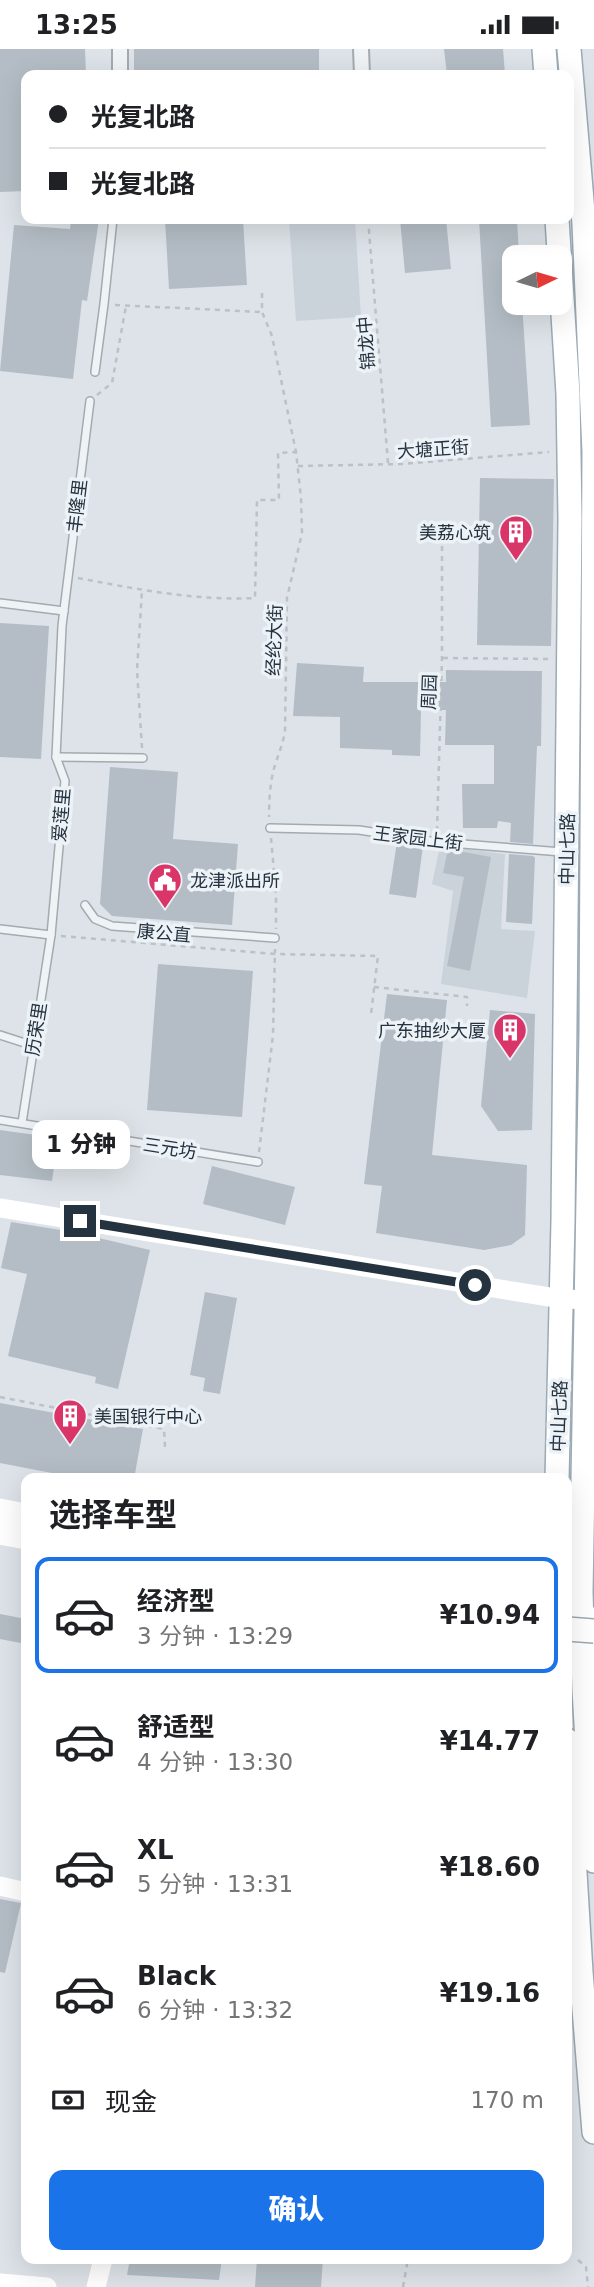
<!DOCTYPE html>
<html lang="zh">
<head>
<meta charset="utf-8">
<style>
  body { margin:0; font-family:"DejaVu Sans","Noto Sans SC",sans-serif; background:#f2f2f2; color:#202124; height:100vh; display:flex; flex-direction:column; font-size:26px; white-space:nowrap }
  * { box-sizing:border-box; margin:0 }
  p { font-size:23px; color:#757577 }
  .icon { flex:none; width:38px; height:38px; fill:none; stroke:currentColor; stroke-width:2; stroke-linecap:round; stroke-linejoin:round }
  .map { position:relative; flex:1; overflow:hidden }
  .details { position:absolute; left:21px; top:1424px; width:551px; height:791px; display:flex; flex-direction:column; background:#fff; border-radius:14px; box-shadow:0 7px 28px #0002 }
  .details>* { flex:none }
  .banner { position:absolute; left:21px; top:21px; width:553px; height:154px; border-radius:14px; box-shadow:0 7px 28px #0002; display:grid; align-content:center; height:154px; padding:0 28px; background:#fff }
  .needle { width:46px; rotate:85deg }
  .controls { position:absolute; left:502px; top:196px; display:grid; gap:14px }
  .controls a { display:grid; place-items:center; width:70px; height:70px; border-radius:14px; background:#fff; box-shadow:0 7px 28px #0002; font-size:35px }
  .end { position:absolute; width:32px; height:32px; margin:-16px; border:9px solid #253340; background:#fff; box-shadow:0 0 0 4px #fff }
  .from { border-radius:50% }
  .bubble { position:absolute; height:49px; border-radius:14px; background:#fff; box-shadow:0 7px 28px #0002; font-size:23px; font-weight:800; line-height:49px; text-align:center }
  .banner b { display:flex; align-items:center; gap:24px; height:66px; font-size:26px }
  .banner b+b { border-top:2px solid #e0e0e0 }
  .banner i { width:18px; height:18px; background:#202124 }
  ul { padding:0; list-style:none }
  li { display:flex; align-items:center; gap:21px; height:116px; margin:0 14px 10px; padding:0 14px; border:4px solid transparent; border-radius:14px }
  li div { flex:1 }
  li b { display:block; font-size:26px }
  li em { font-style:normal; font-weight:800 }
  li.current { border-color:#1a73e8 }
  li>.icon { width:63px; height:63px; stroke-width:1.5 }
  h2 { padding:0 28px; font-size:32px; line-height:84px }
  .pay { display:flex; align-items:center; gap:18px; height:77px; padding:0 28px; font-size:26px }
  .pay p { margin-inline-start:auto }
  .primary-button { display:flex; gap:14px; margin-top:auto; padding:14px 28px }
  .primary-button a { flex:1; height:80px; border-radius:14px; background:#1a73e8; color:#fff; font-size:28px; font-weight:800; line-height:80px; text-align:center }
  .status { display:flex; justify-content:space-between; align-items:center; height:49px; padding:0 35px; background:#fff; direction:ltr }
  .status svg { height:19px; fill:currentColor }
  .map>svg:first-child { display:block }
  .built { fill:#cbd3da }
  .building { fill:#b4bdc5 }
  .lines { fill:none; stroke-linecap:round; stroke-linejoin:round }
  .lane-casing { stroke:#a2abb2; stroke-width:10 }
  .street-casing { stroke:#a2abb2; stroke-width:18 }
  .primary-casing { stroke:#9baab5; stroke-width:26 }
  .path { stroke:#bbc1c7; stroke-width:2.5; stroke-dasharray:5 5; stroke-linecap:butt }
  .lane { stroke:#f0f3f6; stroke-width:7 }
  .street { stroke:#f0f3f6; stroke-width:14 }
  .secondary { stroke:#fff; stroke-width:19 }
  .primary { stroke:#fff; stroke-width:23 }
  .primary-bridge-casing { stroke:#9baab5; stroke-width:26; stroke-linecap:butt }
  .primary-bridge { stroke:#fff; stroke-width:23 }
  .route { stroke:#253340; stroke-width:9 }
  .labels { text-anchor:middle; dominant-baseline:central; stroke-width:7; stroke-linejoin:round; paint-order:stroke }
  .street-label { font-size:18px; fill:#253340; stroke:#ecf2f6 }
  .poi-label { font-size:18px; fill:#253340; stroke:#ecf2f6; text-anchor:end }
</style>
</head>
<body>
<div class="status"><b>13:25</b><svg viewBox="0 0 49 12"><path d="M0 12V9h3v3zM5 12V6h3v6zM10 12V3h3v9zM15 12V0h3v12zM26 1h20v11H26zM47 4h2v5h-2z"/></svg></div>
<div class="map">
<svg width="594" height="2238" viewBox="0 0 594 2238">
  <rect width="100%" height="100%" fill="#dde3e8"/>
  <g class="built">
    <path d="M289 170H355L361 268 296 272Z"/>
    <path d="M440 797 505 805 501 880 535 882 527 949 441 935 453 842 432 835Z"/>
  </g>
  <g class="building">
    <path d="M0 0H85L86 26H26V142L0 143Z"/>
    <rect x="134" y="0" width="185" height="26"/>
    <path d="M444 0H503L505 25 447 26Z"/>
    <path d="M71 170H99L87 252 82 251 73 330 0 322 14 176 70 180Z"/>
    <path d="M165 170H243L247 236 169 240Z"/>
    <path d="M400 170H446L451 220 405 224Z"/>
    <path d="M479 170H517L519 208H514V254H522L530 376 491 378Z"/>
    <path d="M480 429 554 430 551 597 477 596Z"/>
    <path d="M0 574 49 577 41 710 0 708Z"/>
    <path d="M297 614 364 618 363 633H446V621L542 622 541 697H537L533 795 510 793 511 774 498 772 497 779H463L462 735H494V696H445L446 661H421L420 707 392 706V701L340 699V668L293 667Z"/>
    <path d="M110 718 178 723 173 790 238 795 232 876 112 867 100 855Z"/>
    <path d="M397 793 423 797 416 849 389 845Z"/>
    <path d="M448 800 491 808 470 922 447 917 464 828 443 824Z"/>
    <path d="M509 805 533 807 535 809 532 875 506 873Z"/>
    <path d="M158 915 253 922 242 1068 147 1061Z"/>
    <path d="M387 945 447 951 432 1106 527 1116 525 1186 511 1196 484 1201 376 1184 382 1137 364 1135Z"/>
    <path d="M490 961 535 965 532 1081 498 1082 481 1057Z"/>
    <path d="M0 1081 58 1089 52 1132 0 1126Z"/>
    <path d="M212 1117 295 1138 285 1176 203 1155Z"/>
    <path d="M11 1173 73 1183 150 1201 118 1340 95 1334 96 1328 8 1307 27 1225 1 1219Z"/>
    <path d="M205 1243 237 1249 220 1345 203 1342 205 1329 190 1326Z"/>
    <path d="M0 1354 143 1380 134 1430H83L0 1414Z"/>
    <path d="M0 1565 26 1570V1595L0 1590Z"/>
    <path d="M0 1850 21 1854 5 1924 0 1923Z"/>
    <path d="M130 2210H222L219 2231 127 2226Z"/>
    <path d="M257 2210H323L321 2238H255Z"/>
  </g>
  <g class="lines">
    <g class="lane-casing">
      <g id="lane">
        <path d="M95 323 104 255 113 170"/>
        <path d="M0 554 64 562"/>
        <path d="M56 708 143 709"/>
        <path d="M270 779 359 781 437 793 562 803"/>
        <path d="M85 856 95 870 112 877 275 889"/>
        <path d="M0 880 51 886"/>
        <path d="M0 986 34 997"/>
        <path d="M0 1071 258 1113"/>
        <path d="M22 1074 51 886 65 732 56 708 62 577 90 352"/>
      </g>
    </g>
    <g class="street-casing">
      <g id="street">
        <path d="M361 0 362 26"/>
        <path d="M120 26V0"/>
      </g>
    </g>
    <g class="primary-casing">
      <g id="primary">
        <path d="M544 0 546 26"/>
        <path d="M569 0 584 175 594 403 591 982 581 1543 584 1641 594 1812"/>
        <path d="M557 1430 563 1172 570 469 568 345 557 170"/>
        <path d="M0 1473 26 1478"/>
        <path d="M567 1691 581 1923 594 2083"/>
      </g>
    </g>
    <g class="path">
      <path d="M368 170 388 414"/>
      <path d="M262 244V263L272 287 296 403 301 449 302 484 287 549 285 682C283 694 279 704 275 716 270 732 269 752 269 768"/>
      <path d="M115 256 262 263"/>
      <path d="M97 346 112 334 126 257"/>
      <path d="M298 417 402 415 549 403"/>
      <path d="M78 529C136 540 196 552 255 549L257 451H279L278 404 296 403"/>
      <path d="M443 609 548 610"/>
      <path d="M142 699 137 621 142 541"/>
      <path d="M437 782 442 609V495"/>
      <path d="M271 789 276 846V880"/>
      <path d="M61 887 275 905 378 907 371 965"/>
      <path d="M374 938 467 948V957"/>
      <path d="M259 1103 273 986 275 900"/>
      <path d="M0 1348 164 1380 165 1398"/>
      <path d="M578 2211 586 2218 588 2238"/>
      <path d="M403 2238 408 2210"/>
    </g>
    <use href="#lane" class="lane"/>
    <use href="#street" class="street"/>
    <g class="secondary">
      <path d="M0 1159 562 1250 594 1251"/>
      <path d="M0 1459 26 1464"/>
      <path d="M0 1486 26 1491"/>
      <path d="M567 1566 594 1568"/>
      <path d="M567 1594 594 1596"/>
      <path d="M0 1837 26 1843"/>
      <path d="M0 2234 47 2238"/>
      <path d="M96 2238 103 2210"/>
    </g>
    <use href="#primary" class="primary"/>
    <g class="primary-bridge-casing">
      <path id="primary-bridge" d="M567 1580 594 1582"/>
    </g>
    <use href="#primary-bridge" class="primary-bridge"/>
  </g>
  <g class="lines">
    <path class="route" d="M80 1172 475 1236"/>
  </g>
  <defs>
    <g id="building-pin" transform="scale(1.75)"><path d="M0 17L-7.5 6A9.5 9.5 0 1 1 7.5 6Z" fill="#da3569" stroke="#ecf2f6"/><path d="M-4-6H4V6H1V3H-1V6H-4ZM-2.5-4.3h1.7v1.8h-1.7ZM.8-4.3h1.7v1.8H.8ZM-2.5-1h1.7V.8h-1.7ZM.8-1h1.7V.8H.8Z" fill="#fff"/></g>
    <g id="civic-pin" transform="scale(1.75)"><path d="M0 17L-7.5 6A9.5 9.5 0 1 1 7.5 6Z" fill="#da3569" stroke="#ecf2f6"/><path d="M-.6-6.5H3V-4.5H.6V-3L4-1V1h2V6H-6V1h2V-1L-.6-3ZM-1.2 2.5V6h2.4V2.5Z" fill="#fff"/></g>
  </defs>
  <g fill-rule="evenodd">
    <use href="#building-pin" x="516" y="483"/>
    <use href="#civic-pin" x="165" y="831"/>
    <use href="#building-pin" x="510" y="981"/>
    <use href="#building-pin" x="70" y="1367"/>
  </g>
  <g class="labels">
    <g class="street-label">
      <text transform="translate(366 294) rotate(-95)">锦龙中</text>
      <text transform="translate(433 400) rotate(-4)">大塘正街</text>
      <text transform="translate(77 457) rotate(-83)">丰隆里</text>
      <text transform="translate(274 591) rotate(-88)">经纶大街</text>
      <text transform="translate(429 643) rotate(-88)">周园</text>
      <text transform="translate(61 766) rotate(-85)">爱莲里</text>
      <text transform="translate(418 789) rotate(7)">王家园上街</text>
      <text transform="translate(567 800) rotate(-89)">中山七路</text>
      <text transform="translate(164 884) rotate(5)">康公直</text>
      <text transform="translate(36 980) rotate(-81)">历荣里</text>
      <text transform="translate(170 1099) rotate(9)">三元坊</text>
      <text transform="translate(559 1367) rotate(-88)">中山七路</text>
    </g>
    <g class="poi-label">
      <text x="491" y="483">美荔心筑</text>
      <text x="190" y="831" text-anchor="start">龙津派出所</text>
      <text x="486" y="981">广东抽纱大厦</text>
      <text x="94" y="1367" text-anchor="start">美国银行中心</text>
    </g>
  </g>
</svg>
<div class="controls">
<a><svg class="needle" viewBox="-14 -14 28 28"><path d="M0-13l5 13h-10z" fill="#e53935"/><path d="M0 13l5-13h-10z" fill="#757577"/></svg></a>
</div>
<i class="end from" style="left:475px;top:1236px"></i>
<i class="end" style="left:80px;top:1172px"></i>
<div class="bubble" style="left:32px;top:1071px;width:98px">1 分钟</div>
<div class="banner">
<b><i class="from"></i>光复北路</b>
<b><i></i>光复北路</b>
</div>
<section class="details">
<h2>选择车型</h2>
<ul>
<li class="current"><svg class="icon" aria-label="car" viewBox="0 0 24 24"><path d="M5 17H2v-5l4-1 3-4h7l3 4 3 1v5h-3M9 17h6M6 11h13"/><circle cx="7" cy="17" r="2"/><circle cx="17" cy="17" r="2"/></svg><div><b>经济型</b><p>3 分钟 · 13:29</p></div><em>¥10.94</em></li>
<li><svg class="icon" aria-label="car" viewBox="0 0 24 24"><path d="M5 17H2v-5l4-1 3-4h7l3 4 3 1v5h-3M9 17h6M6 11h13"/><circle cx="7" cy="17" r="2"/><circle cx="17" cy="17" r="2"/></svg><div><b>舒适型</b><p>4 分钟 · 13:30</p></div><em>¥14.77</em></li>
<li><svg class="icon" aria-label="car" viewBox="0 0 24 24"><path d="M5 17H2v-5l4-1 3-4h7l3 4 3 1v5h-3M9 17h6M6 11h13"/><circle cx="7" cy="17" r="2"/><circle cx="17" cy="17" r="2"/></svg><div><b>XL</b><p>5 分钟 · 13:31</p></div><em>¥18.60</em></li>
<li><svg class="icon" aria-label="car" viewBox="0 0 24 24"><path d="M5 17H2v-5l4-1 3-4h7l3 4 3 1v5h-3M9 17h6M6 11h13"/><circle cx="7" cy="17" r="2"/><circle cx="17" cy="17" r="2"/></svg><div><b>Black</b><p>6 分钟 · 13:32</p></div><em>¥19.16</em></li>
</ul>
<div class="pay"><svg class="icon" aria-label="cash" viewBox="0 0 24 24"><path d="M3 7h18v10H3z"/><circle cx="12" cy="12" r="2"/></svg>现金<p>170 m</p></div>
<div class="primary-button"><a>确认</a></div>
</section>
</div>
</body>
</html>
